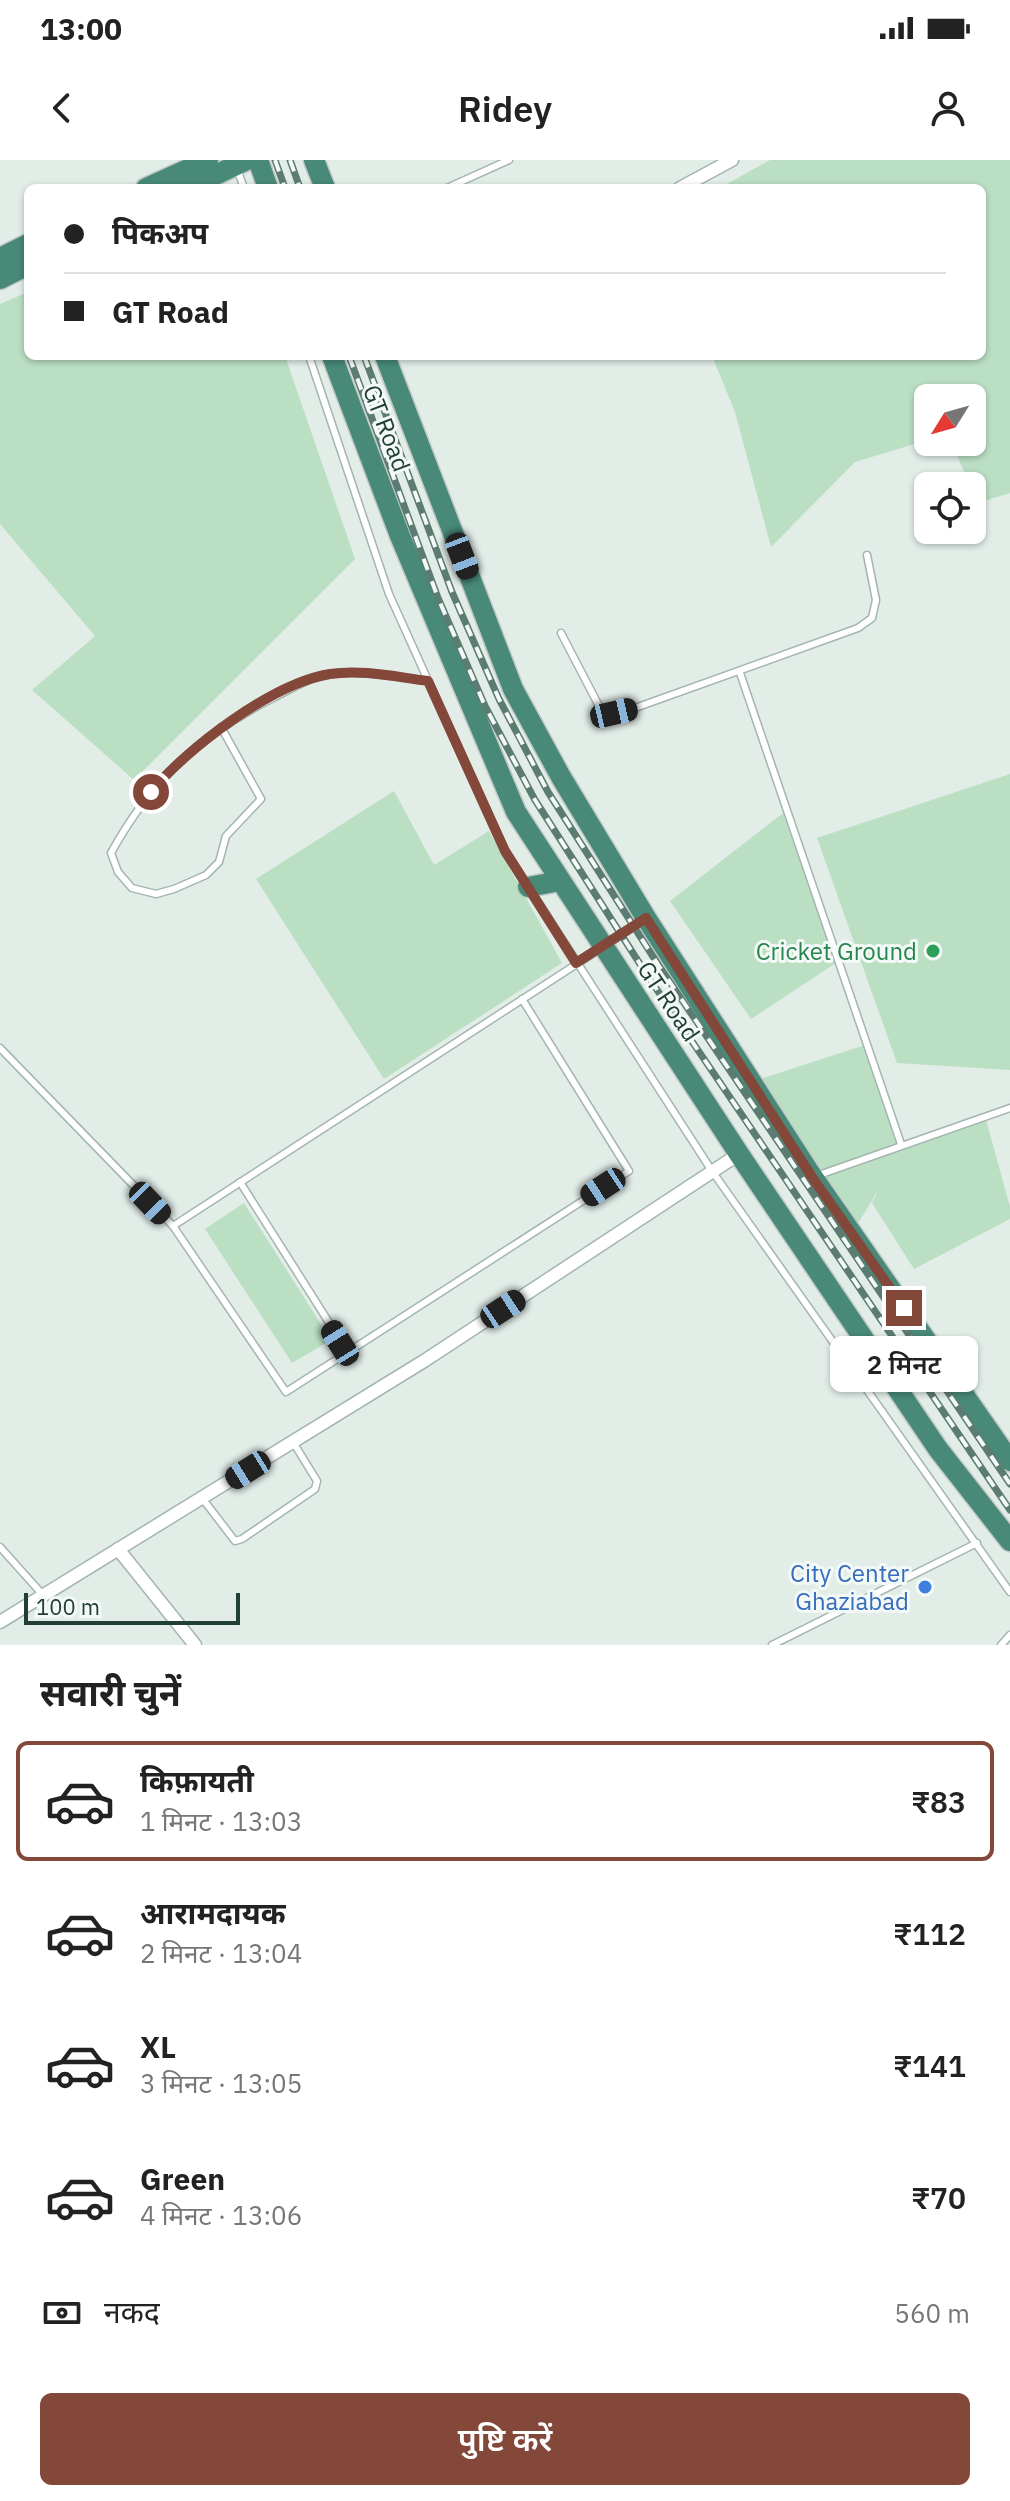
<!DOCTYPE html>
<html lang="hi">
<head>
<meta charset="utf-8">
<style>
  body { margin:0; font-family:"IBM Plex Sans","Noto Sans Devanagari",sans-serif; background:#f6f6f6; color:#222; height:100vh; display:flex; flex-direction:column; font-size:30px; white-space:nowrap }
  * { box-sizing:border-box; margin:0 }
  p { font-size:26px; color:#767676 }
  .icon { flex:none; width:44px; height:44px; fill:none; stroke:currentColor; stroke-width:2; stroke-linecap:round; stroke-linejoin:round }
  .map { position:relative; height:1485px; overflow:hidden }
  .side { display:flex; flex-direction:column; background:#fff; flex:1 }
  .side>* { flex:none }
  .banner { position:absolute; left:24px; top:24px; width:962px; height:176px; border-radius:12px; box-shadow:0 2px 6px #0004; display:grid; align-content:center; height:176px; padding:0 40px; background:#fff }
  .needle { width:52px; rotate:233deg }
  .buttons { position:absolute; left:914px; top:224px; display:grid; gap:16px }
  .buttons a { display:grid; place-items:center; width:72px; height:72px; border-radius:12px; background:#fff; box-shadow:0 2px 6px #0004; font-size:40px }
  .scale { position:absolute; left:24px; bottom:20px; width:216px; box-sizing:border-box; padding-left:8px; border:4px solid #213f36; border-top:0; font-size:22px; line-height:28px; white-space:nowrap; color:#213f36; -webkit-text-stroke:6px #f3f9f6; paint-order:stroke }
  .end { position:absolute; width:36px; height:36px; margin:-18px; border:10px solid #834839; background:#fff; box-shadow:0 0 0 4px #fff }
  .from { border-radius:50% }
  .bubble { position:absolute; height:56px; border-radius:12px; background:#fff; box-shadow:0 2px 6px #0004; font-size:26px; font-weight:600; line-height:56px; text-align:center }
  .car { position:absolute; width:24px; height:48px; margin:-24px -12px; border-radius:10px; box-shadow:0 0 6px 2px #0007; background:linear-gradient(#222 24%,#8ab4d8 0 40%,#222 0 76%,#8ab4d8 0 86%,#222 0) }
  .banner b { display:flex; align-items:center; gap:28px; height:76px; font-size:30px }
  .banner b+b { border-top:2px solid #e0e0e0 }
  .banner i { width:20px; height:20px; background:#222 }
  ul { padding:0; list-style:none }
  li { display:flex; align-items:center; gap:24px; height:120px; margin:0 16px 12px; padding:0 24px; border:4px solid transparent; border-radius:12px }
  li div { flex:1 }
  li b { display:block; font-size:30px }
  li em { font-style:normal; font-weight:600 }
  li.selected { border-color:#834839 }
  li>.icon { width:72px; height:72px; stroke-width:1.5 }
  h2 { padding:0 40px; font-size:36px; line-height:96px }
  .pay { display:flex; align-items:center; gap:20px; height:88px; padding:0 40px; font-size:30px }
  .pay p { margin-inline-start:auto }
  .action { display:flex; gap:16px; margin-top:auto; padding:16px 40px }
  .action a { flex:1; height:92px; border-radius:12px; background:#834839; color:#fff; font-size:32px; font-weight:600; line-height:92px; text-align:center }
  .status { display:flex; justify-content:space-between; align-items:center; height:56px; padding:0 40px; background:#fff; direction:ltr }
  .status svg { height:22px; fill:currentColor }
  header { display:flex; justify-content:space-between; align-items:center; height:104px; padding:0 40px; background:#fff; font-size:36px; font-weight:600 }
  .map>svg:first-child { display:block }
  .green { fill:#badfc3 }
  .lines { fill:none; stroke-linecap:round; stroke-linejoin:round }
  .service-casing { stroke:#a4b5af; stroke-width:9 }
  .minor-casing { stroke:#a4b5af; stroke-width:15 }
  .trunk-casing { stroke:#c1c9c7; stroke-width:23 }
  .service { stroke:#fff; stroke-width:6 }
  .minor { stroke:#fff; stroke-width:12 }
  .trunk { stroke:#488978; stroke-width:20 }
  .rail-casing { stroke:#5c7b71; stroke-width:7 }
  .rail { stroke:#f3f9f6; stroke-width:4; stroke-dasharray:12; stroke-linecap:butt }
  .route { stroke:#834839; stroke-width:10 }
  .leisure-dot { fill:#2e9e5b; stroke:#f3f9f6; stroke-width:3 }
  .shop-dot { fill:#3f7fe0; stroke:#f3f9f6; stroke-width:3 }
  .labels { text-anchor:middle; dominant-baseline:central; stroke-width:6; stroke-linejoin:round; paint-order:stroke }
  .street-label { font-size:24px; fill:#213f36; stroke:#f3f9f6 }
  .leisure-label { font-size:24px; fill:#27864d; stroke:#f3f9f6; text-anchor:end }
  .shop-label { font-size:24px; fill:#366cbe; stroke:#f3f9f6; text-anchor:end }
</style>
</head>
<body>
<div class="status"><b>13:00</b><svg viewBox="0 0 49 12"><path d="M0 12V9h3v3zM5 12V6h3v6zM10 12V3h3v9zM15 12V0h3v12zM26 1h20v11H26zM47 4h2v5h-2z"/></svg></div>
<header><svg class="icon" aria-label="back" viewBox="0 0 24 24"><path d="M15 5l-7 7 7 7"/></svg>Ridey<svg class="icon" aria-label="person" viewBox="0 0 24 24"><circle cx="12" cy="8" r="4"/><path d="M4 21q1-7 8-7t8 7"/></svg></header>
<div class="map">
<svg width="1010" height="1485" viewBox="0 0 1010 1485">
  <rect width="100%" height="100%" fill="#e2ede8"/>
  <g class="green">
    <path d="M770 0H1010V333L978 343 951 282H972V238H928V280L855 302 771 387 735 252 712 196H982V28H720Z"/>
    <path d="M28 132V196H285L355 399 134 620 32 530 95 476 0 364V144Z"/>
    <path d="M1010 614V910L897 903 817 678Z"/>
    <path d="M394 631 434 705 489 671 562 803 384 919 256 719Z"/>
    <path d="M783 653 836 803 751 859 670 741Z"/>
    <path d="M865 885 901 989 985 956 1010 1047V1059L914 1109 872 1043 879 1029 852 1073 751 922Z"/>
    <path d="M244 1043 331 1180 292 1203 205 1069Z"/>
  </g>
  <g class="lines">
    <g class="service-casing">
      <g id="service">
        <path d="M237 9 244 28"/>
        <path d="M447 28 509 0"/>
        <path d="M309 196 389 434 505 691 712 1011 1010 1432"/>
        <path d="M561 473 599 546 614 553 635 548 858 468 872 458 876 440 867 395"/>
        <path d="M740 513 901 984"/>
        <path d="M221 567 261 639 226 676 219 702 206 715 174 729 156 734 132 728 118 712 111 693C151 620 200 575 273 538 291 529 310 517 330 514 362 510 396 517 428 521"/>
        <path d="M0 888 173 1066 286 1232 629 1011 522 839"/>
        <path d="M816 1016 1010 948"/>
        <path d="M240 1022 347 1191"/>
        <path d="M173 1066 643 761"/>
        <path d="M202 1338 235 1381 242 1379 315 1329 317 1321 293 1282"/>
        <path d="M0 1387 43 1435"/>
        <path d="M772 1485 977 1383"/>
        <path d="M1001 1485 1010 1475"/>
      </g>
    </g>
    <g class="minor-casing">
      <g id="minor">
        <path d="M680 28 732 0"/>
        <path d="M118 1389 195 1485"/>
        <path d="M0 1462 424 1201 739 994"/>
      </g>
    </g>
    <g class="trunk-casing">
      <g id="trunk">
        <path d="M258 0 268 28"/>
        <path d="M314 0 325 28"/>
        <path d="M146 28 208 0"/>
        <path d="M188 28 247 0"/>
        <path d="M0 98 28 84"/>
        <path d="M0 119 28 105"/>
        <path d="M332 196 400 376 516 652 739 994 938 1289 1010 1381"/>
        <path d="M385 196 513 529 561 617 646 758 808 1010 1010 1301"/>
        <path d="M528 727 560 721"/>
      </g>
    </g>
    <use href="#service" class="service"/>
    <use href="#minor" class="minor"/>
    <use href="#trunk" class="trunk"/>
    <g class="rail-casing">
      <g id="rail">
        <path d="M275 0 285 28"/>
        <path d="M290 0 300 28"/>
        <path d="M349 196 438 438 485 546 535 640 647 815 1010 1350"/>
        <path d="M364 196 452 432 499 539 548 632 659 806 1010 1324"/>
      </g>
    </g>
    <use href="#rail" class="rail"/>
  </g>
  <g class="lines">
    <path class="route" d="M151 632C187 588 273 523 330 514 362 509 396 517 428 521L505 691 576 803 646 758 812 1017 904 1148"/>
  </g>
  <circle class="leisure-dot" cx="933" cy="791" r="8"/>
  <circle class="shop-dot" cx="925" cy="1427" r="8"/>
  <g class="labels">
    <g class="street-label">
      <text transform="translate(387 268) rotate(69)">GT Road</text>
      <text transform="translate(669 841) rotate(56)">GT Road</text>
    </g>
    <g class="leisure-label">
      <text x="917" y="791">Cricket Ground</text>
    </g>
    <g class="shop-label">
      <text x="909" y="1413">City Center<tspan x="909" dy="28">Ghaziabad</tspan></text>
    </g>
  </g>
</svg>
<div class="buttons">
<a><svg class="needle" viewBox="-14 -14 28 28"><path d="M0-13l5 13h-10z" fill="#e53935"/><path d="M0 13l5-13h-10z" fill="#767676"/></svg></a>
<a><svg class="icon" aria-label="locate" viewBox="0 0 24 24"><circle cx="12" cy="12" r="6"/><path d="M12 2v4M12 18v4M2 12h4M18 12h4"/></svg></a>
</div>
<div class="scale">100 m</div>
<i class="end from" style="left:151px;top:632px"></i>
<i class="end" style="left:904px;top:1148px"></i>
<div class="bubble" style="left:830px;top:1176px;width:148px">2 मिनट</div>
<i class="car" style="left:462px;top:396px;rotate:159deg"></i>
<i class="car" style="left:614px;top:553px;rotate:77deg"></i>
<i class="car" style="left:603px;top:1027px;rotate:237deg"></i>
<i class="car" style="left:150px;top:1043px;rotate:136deg"></i>
<i class="car" style="left:503px;top:1149px;rotate:57deg"></i>
<i class="car" style="left:340px;top:1183px;rotate:328deg"></i>
<i class="car" style="left:248px;top:1310px;rotate:238deg"></i>
<div class="banner">
<b><i class="from"></i>पिकअप</b>
<b><i></i>GT Road</b>
</div>
</div>
<section class="side">
<h2>सवारी चुनें</h2>
<ul>
<li class="selected"><svg class="icon" aria-label="car" viewBox="0 0 24 24"><path d="M5 17H2v-5l4-1 3-4h7l3 4 3 1v5h-3M9 17h6M6 11h13"/><circle cx="7" cy="17" r="2"/><circle cx="17" cy="17" r="2"/></svg><div><b>किफ़ायती</b><p>1 मिनट · 13:03</p></div><em>₹83</em></li>
<li><svg class="icon" aria-label="car" viewBox="0 0 24 24"><path d="M5 17H2v-5l4-1 3-4h7l3 4 3 1v5h-3M9 17h6M6 11h13"/><circle cx="7" cy="17" r="2"/><circle cx="17" cy="17" r="2"/></svg><div><b>आरामदायक</b><p>2 मिनट · 13:04</p></div><em>₹112</em></li>
<li><svg class="icon" aria-label="car" viewBox="0 0 24 24"><path d="M5 17H2v-5l4-1 3-4h7l3 4 3 1v5h-3M9 17h6M6 11h13"/><circle cx="7" cy="17" r="2"/><circle cx="17" cy="17" r="2"/></svg><div><b>XL</b><p>3 मिनट · 13:05</p></div><em>₹141</em></li>
<li><svg class="icon" aria-label="car" viewBox="0 0 24 24"><path d="M5 17H2v-5l4-1 3-4h7l3 4 3 1v5h-3M9 17h6M6 11h13"/><circle cx="7" cy="17" r="2"/><circle cx="17" cy="17" r="2"/></svg><div><b>Green</b><p>4 मिनट · 13:06</p></div><em>₹70</em></li>
</ul>
<div class="pay"><svg class="icon" aria-label="cash" viewBox="0 0 24 24"><path d="M3 7h18v10H3z"/><circle cx="12" cy="12" r="2"/></svg>नकद<p>560 m</p></div>
<div class="action"><a>पुष्टि करें</a></div>
</section>
</body>
</html>
